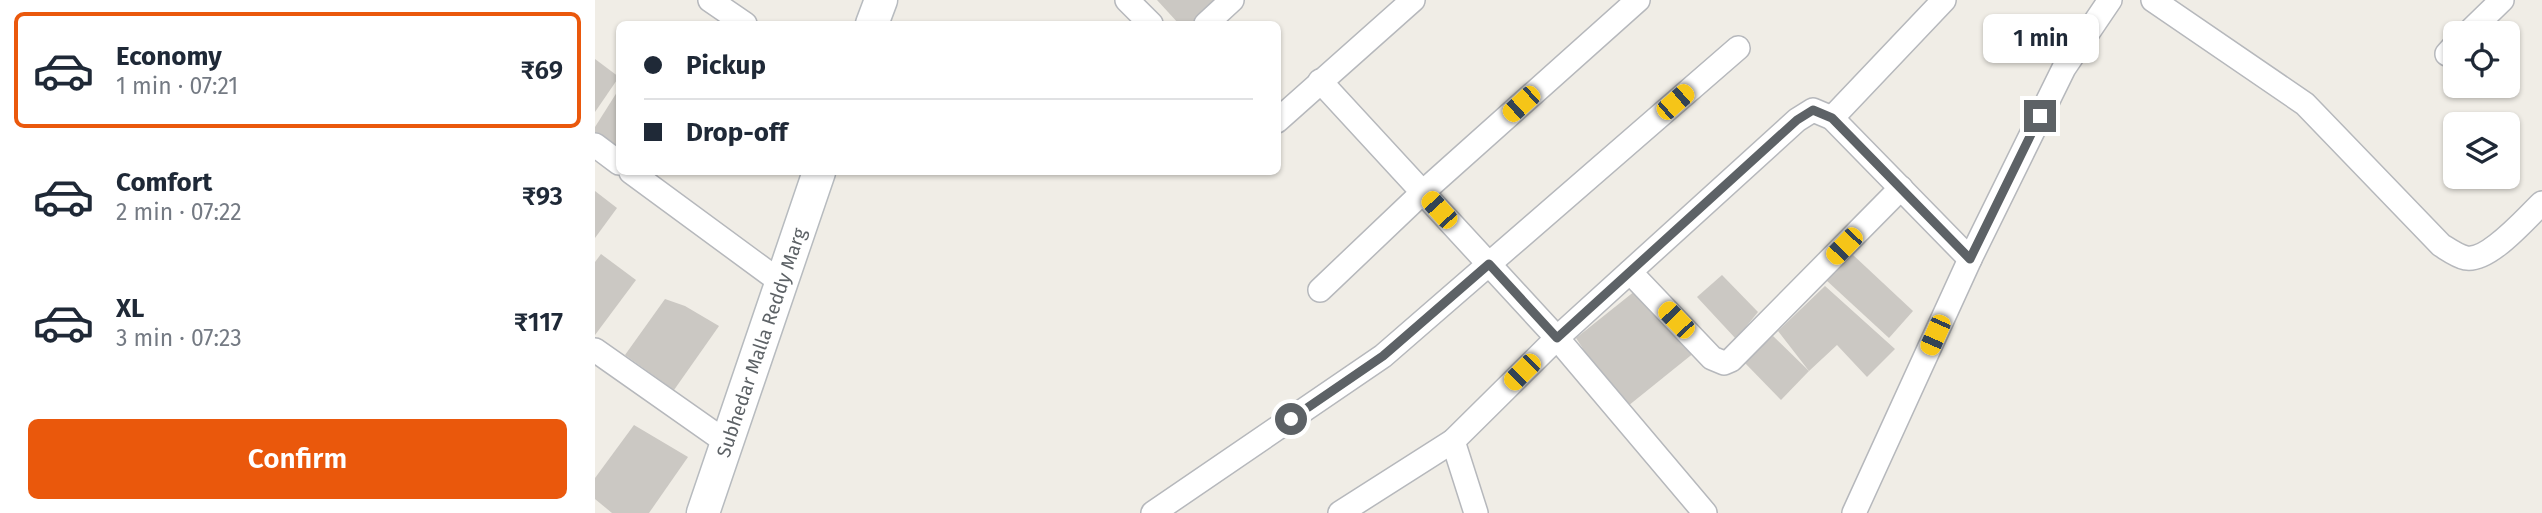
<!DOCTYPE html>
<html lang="en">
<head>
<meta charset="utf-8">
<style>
  body { margin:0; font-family:"Fira Sans",sans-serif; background:#f6f6f7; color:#1f2937; height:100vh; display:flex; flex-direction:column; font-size:26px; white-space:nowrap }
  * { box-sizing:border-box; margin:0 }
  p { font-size:23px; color:#747a83 }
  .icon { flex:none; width:38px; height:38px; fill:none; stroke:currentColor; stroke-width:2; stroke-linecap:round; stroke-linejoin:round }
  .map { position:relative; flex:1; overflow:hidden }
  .sheet { display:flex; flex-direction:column; background:#fff; width:595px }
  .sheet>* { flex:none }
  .guide { position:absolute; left:21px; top:21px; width:665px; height:154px; border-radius:10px; box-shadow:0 2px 5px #0004; display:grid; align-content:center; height:154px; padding:0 28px; background:#fff }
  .tools { position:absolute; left:1848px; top:21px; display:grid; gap:14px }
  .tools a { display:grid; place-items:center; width:77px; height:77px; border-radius:10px; background:#fff; box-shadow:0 2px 5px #0004; font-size:35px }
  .end { position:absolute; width:32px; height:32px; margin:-16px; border:9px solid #5d6266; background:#fff; box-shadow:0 0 0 4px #fff }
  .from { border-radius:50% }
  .bubble { position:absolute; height:49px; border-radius:10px; background:#fff; box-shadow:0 2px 5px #0004; font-size:23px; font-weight:600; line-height:49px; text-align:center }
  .car { position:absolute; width:21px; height:42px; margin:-21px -10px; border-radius:9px; box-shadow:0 0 5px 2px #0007; background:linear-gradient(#f5c518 24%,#345 0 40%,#f5c518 0 76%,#345 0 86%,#f5c518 0) }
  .guide b { display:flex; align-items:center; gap:24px; height:66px; font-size:26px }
  .guide b+b { border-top:2px solid #e0e1e3 }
  .guide i { width:18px; height:18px; background:#1f2937 }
  ul { padding:12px 0 0; list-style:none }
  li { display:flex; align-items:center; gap:21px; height:116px; margin:0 14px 10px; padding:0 14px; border:4px solid transparent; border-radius:10px }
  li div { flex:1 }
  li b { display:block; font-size:26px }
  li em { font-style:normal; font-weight:600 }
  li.selected { border-color:#ea580c }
  li>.icon { width:63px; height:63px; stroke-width:1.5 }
  .action { display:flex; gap:14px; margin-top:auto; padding:14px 28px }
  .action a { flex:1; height:80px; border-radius:10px; background:#ea580c; color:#fff; font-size:28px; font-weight:600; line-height:80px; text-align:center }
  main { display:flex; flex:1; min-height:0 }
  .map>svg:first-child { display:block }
  .building { fill:#cbc8c3 }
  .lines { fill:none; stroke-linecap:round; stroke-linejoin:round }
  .minor-casing { stroke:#b6b8bc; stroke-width:26 }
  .secondary-casing { stroke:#b7bbbf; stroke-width:35 }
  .minor { stroke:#fff; stroke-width:23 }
  .secondary { stroke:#fff; stroke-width:32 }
  .route { stroke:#5d6266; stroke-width:9 }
  .labels { text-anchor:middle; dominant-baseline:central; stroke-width:5; stroke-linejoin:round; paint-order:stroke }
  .street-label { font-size:19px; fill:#5d6266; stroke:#fff }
</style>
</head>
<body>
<main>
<section class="sheet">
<ul>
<li class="selected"><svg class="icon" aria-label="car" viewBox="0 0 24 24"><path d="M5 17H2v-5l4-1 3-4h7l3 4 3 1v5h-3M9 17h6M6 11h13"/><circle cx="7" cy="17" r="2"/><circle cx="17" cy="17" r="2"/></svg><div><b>Economy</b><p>1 min · 07:21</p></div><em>₹69</em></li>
<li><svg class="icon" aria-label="car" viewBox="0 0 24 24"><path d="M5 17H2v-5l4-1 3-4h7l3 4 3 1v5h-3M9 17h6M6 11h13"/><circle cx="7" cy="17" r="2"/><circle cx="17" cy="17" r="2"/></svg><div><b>Comfort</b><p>2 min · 07:22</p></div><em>₹93</em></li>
<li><svg class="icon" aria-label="car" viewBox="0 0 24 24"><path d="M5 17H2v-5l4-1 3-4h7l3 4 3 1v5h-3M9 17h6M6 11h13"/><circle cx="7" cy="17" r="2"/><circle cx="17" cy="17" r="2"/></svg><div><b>XL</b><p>3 min · 07:23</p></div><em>₹117</em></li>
</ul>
<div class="action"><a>Confirm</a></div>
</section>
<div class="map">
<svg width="1947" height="513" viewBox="0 0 1947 513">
  <rect width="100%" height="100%" fill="#f0ede6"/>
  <g class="building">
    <path d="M562 0H626L598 24H584Z"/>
    <path d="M0 59 24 77 0 112Z"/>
    <path d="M24 89V147L22 150 0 135V127Z"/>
    <path d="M0 191 22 208 0 238Z"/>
    <path d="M6 254 41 280 0 335V262Z"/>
    <path d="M1257 254 1318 311 1294 338 1231 280Z"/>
    <path d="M1127 275 1163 312 1141 339 1102 297Z"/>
    <path d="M1230 286 1300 349 1272 377 1242 345 1214 371 1183 331Z"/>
    <path d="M1045 287 1100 352 1028 410 981 338Z"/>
    <path d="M70 299 90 306 124 326 79 390 30 355Z"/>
    <path d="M1178 336 1214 371 1186 400 1149 362Z"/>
    <path d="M39 425 93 457 54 513H17L0 499V478Z"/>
  </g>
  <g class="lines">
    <g class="minor-casing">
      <g id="minor">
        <path d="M115 0 150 24"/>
        <path d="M532 0 556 24"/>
        <path d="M1558 0 1710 104 1846 245C1854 250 1862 256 1871 258 1894 262 1931 218 1947 203"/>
        <path d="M611 24 637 0"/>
        <path d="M1873 33 1907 0"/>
        <path d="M1852 54 1860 45"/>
        <path d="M725 81 962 338 1110 513"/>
        <path d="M1237 118 1349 0"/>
        <path d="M682 121 818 0"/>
        <path d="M0 145 24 163"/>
        <path d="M36 172 187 283"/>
        <path d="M1035 272 1117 358 1129 363 1136 360 1306 188"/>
        <path d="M725 290 828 192 1043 0"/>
        <path d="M0 350 131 442"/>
        <path d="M858 441 881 513"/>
        <path d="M558 513 788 356 1143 48"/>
        <path d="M745 513 858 441 962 338 1202 120 1218 110 1237 118 1375 259"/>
        <path d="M1259 513 1375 259 1469 68 1515 0"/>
      </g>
    </g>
    <g class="secondary-casing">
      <g id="secondary">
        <path d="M277 24 286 0"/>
        <path id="s1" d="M108 513 224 172"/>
      </g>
    </g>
    <use href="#minor" class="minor"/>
    <use href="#secondary" class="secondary"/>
  </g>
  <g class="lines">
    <path class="route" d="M696 419 788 356 894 264 962 338 1202 120 1218 110 1237 118 1375 259 1445 116"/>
  </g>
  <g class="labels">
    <g class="street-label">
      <text stroke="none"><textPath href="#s1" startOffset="180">Subhedar Malla Reddy Marg</textPath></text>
    </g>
  </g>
</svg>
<div class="tools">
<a><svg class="icon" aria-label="locate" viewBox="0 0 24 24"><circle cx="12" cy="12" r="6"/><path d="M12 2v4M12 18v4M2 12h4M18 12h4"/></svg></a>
<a><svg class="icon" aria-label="layers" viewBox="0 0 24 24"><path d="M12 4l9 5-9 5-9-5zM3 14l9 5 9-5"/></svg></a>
</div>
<i class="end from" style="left:696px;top:419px"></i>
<i class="end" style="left:1445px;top:116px"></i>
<div class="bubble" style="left:1388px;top:14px;width:116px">1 min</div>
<i class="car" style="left:1080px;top:102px;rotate:49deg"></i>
<i class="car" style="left:926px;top:104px;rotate:228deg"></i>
<i class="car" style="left:844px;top:210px;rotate:318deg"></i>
<i class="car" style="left:1249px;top:246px;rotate:224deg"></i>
<i class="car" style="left:1081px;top:320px;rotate:316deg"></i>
<i class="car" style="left:1340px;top:335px;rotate:204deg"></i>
<i class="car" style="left:927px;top:372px;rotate:225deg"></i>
<div class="guide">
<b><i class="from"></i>Pickup</b>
<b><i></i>Drop-off</b>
</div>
</div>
</main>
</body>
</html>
